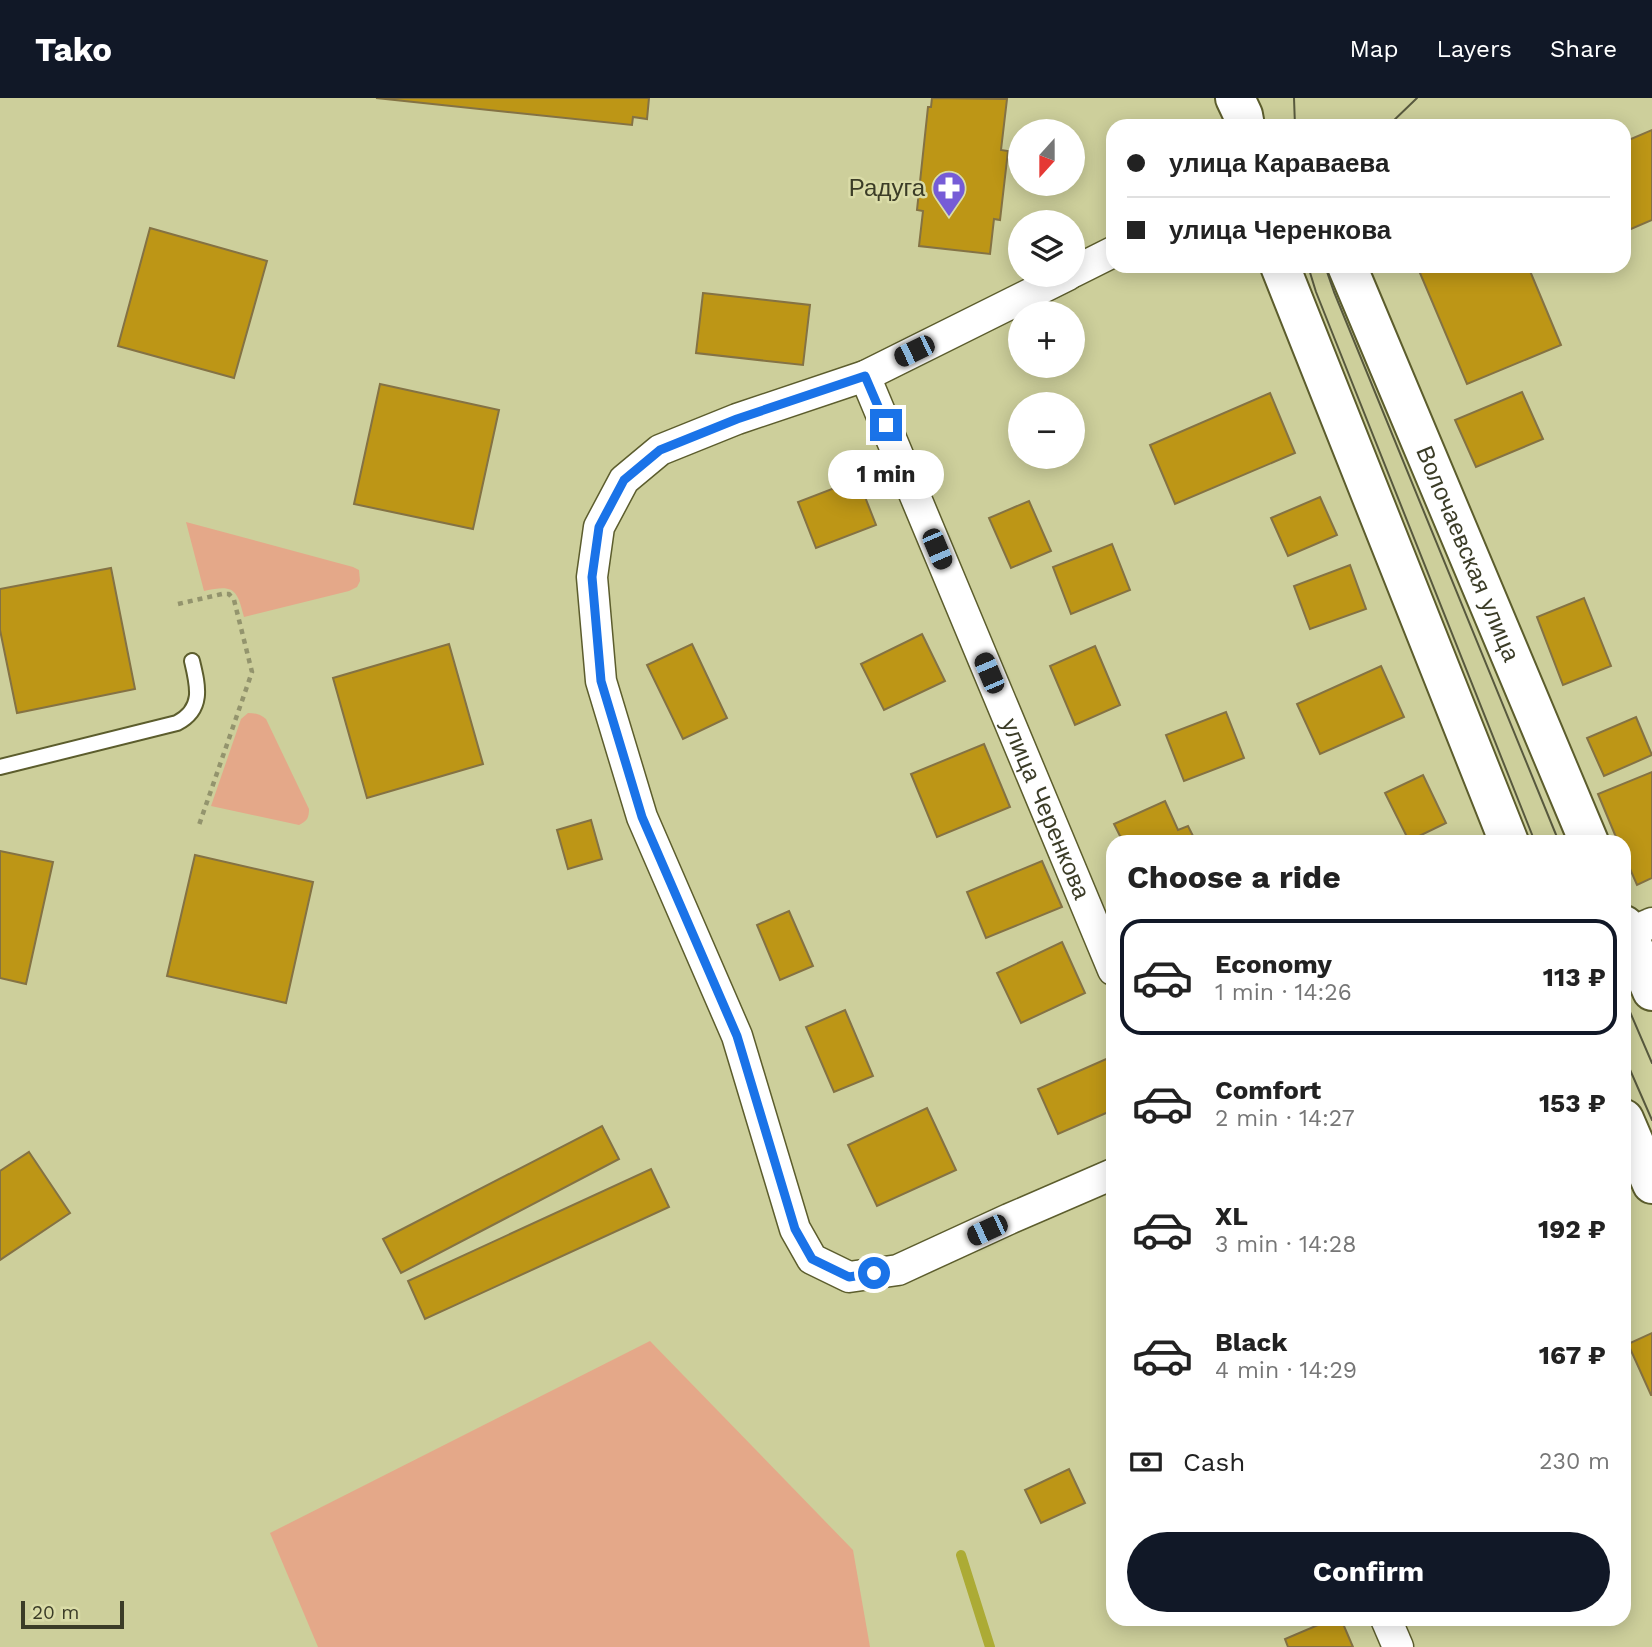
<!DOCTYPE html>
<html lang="en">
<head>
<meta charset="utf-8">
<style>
  body { margin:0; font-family:"Work Sans",sans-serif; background:#f6f6f6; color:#222; height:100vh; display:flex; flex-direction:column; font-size:26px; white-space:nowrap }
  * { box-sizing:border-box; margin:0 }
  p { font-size:23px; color:#767676 }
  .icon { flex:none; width:38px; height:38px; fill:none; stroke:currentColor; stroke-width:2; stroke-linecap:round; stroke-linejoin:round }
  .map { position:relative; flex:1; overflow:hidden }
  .details { position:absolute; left:1106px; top:737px; width:525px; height:791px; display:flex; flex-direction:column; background:#fff; border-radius:21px; box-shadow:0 4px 18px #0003 }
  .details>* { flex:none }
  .hud { position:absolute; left:1106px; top:21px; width:525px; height:154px; border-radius:21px; box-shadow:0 4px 18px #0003; display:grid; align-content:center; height:154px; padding:0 21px; background:#fff }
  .needle { width:46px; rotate:201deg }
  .fabs { position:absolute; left:1008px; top:21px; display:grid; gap:14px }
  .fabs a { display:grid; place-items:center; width:77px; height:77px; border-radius:50%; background:#fff; box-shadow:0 4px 18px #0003; font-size:35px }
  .scale { position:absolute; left:21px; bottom:18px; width:103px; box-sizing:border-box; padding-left:7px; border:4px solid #3b3c27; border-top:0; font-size:19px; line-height:24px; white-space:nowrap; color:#3b3c27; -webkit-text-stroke:5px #dadca8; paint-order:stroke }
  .end { position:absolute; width:32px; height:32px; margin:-16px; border:9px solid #1a73e8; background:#fff; box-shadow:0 0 0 4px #fff }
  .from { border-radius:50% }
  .bubble { position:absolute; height:49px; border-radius:24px; background:#fff; box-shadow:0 4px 18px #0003; font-size:23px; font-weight:700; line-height:49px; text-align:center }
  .car { position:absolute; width:21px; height:42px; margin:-21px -10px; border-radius:9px; box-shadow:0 0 5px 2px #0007; background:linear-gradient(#222 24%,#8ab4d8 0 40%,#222 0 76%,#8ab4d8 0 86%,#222 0) }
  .hud b { display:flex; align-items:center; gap:24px; height:66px; font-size:26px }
  .hud b+b { border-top:2px solid #e0e0e0 }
  .hud i { width:18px; height:18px; background:#222 }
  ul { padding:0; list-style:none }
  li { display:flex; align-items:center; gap:21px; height:116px; margin:0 14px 10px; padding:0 7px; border:4px solid transparent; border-radius:21px }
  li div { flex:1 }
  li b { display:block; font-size:26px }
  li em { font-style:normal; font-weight:700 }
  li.active { border-color:#111827 }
  li>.icon { width:63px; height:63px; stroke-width:1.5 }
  h2 { padding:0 21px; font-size:32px; line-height:84px }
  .pay { display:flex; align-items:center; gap:18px; height:77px; padding:0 21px; font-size:26px }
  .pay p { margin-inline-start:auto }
  .primary-button { display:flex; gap:14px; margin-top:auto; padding:14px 21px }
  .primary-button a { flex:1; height:80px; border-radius:42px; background:#111827; color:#fff; font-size:28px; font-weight:700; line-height:80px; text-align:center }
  header { display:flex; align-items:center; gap:42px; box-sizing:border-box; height:98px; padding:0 35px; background:#111827; color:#fff }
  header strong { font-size:33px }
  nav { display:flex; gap:38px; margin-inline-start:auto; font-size:24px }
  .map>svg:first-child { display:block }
  .green { fill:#e4a889 }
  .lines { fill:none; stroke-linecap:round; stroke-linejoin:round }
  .stream { stroke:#acab35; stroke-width:10 }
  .building { fill:#bd9616; stroke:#847244; stroke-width:2 }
  .service-casing { stroke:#5c5d2d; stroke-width:18 }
  .minor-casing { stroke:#5c5d2d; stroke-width:33 }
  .secondary-casing { stroke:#5c5d2d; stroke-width:42 }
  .path { stroke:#93946d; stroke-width:4.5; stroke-dasharray:5 5; stroke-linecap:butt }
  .service { stroke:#fff; stroke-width:14 }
  .minor { stroke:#fff; stroke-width:30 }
  .secondary { stroke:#fff; stroke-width:38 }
  .tram { stroke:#58593e; stroke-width:2 }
  .route { stroke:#1a73e8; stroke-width:9 }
  .labels { text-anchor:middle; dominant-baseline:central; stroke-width:5; stroke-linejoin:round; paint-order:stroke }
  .poi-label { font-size:24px; fill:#3b3c27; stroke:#dadca8; text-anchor:end }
  .street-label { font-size:24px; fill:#3b3c27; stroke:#dadca8 }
</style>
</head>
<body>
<header>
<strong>Tako</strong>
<nav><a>Map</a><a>Layers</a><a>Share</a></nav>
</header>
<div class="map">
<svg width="1652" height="1549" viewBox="0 0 1652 1549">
  <rect width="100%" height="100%" fill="#cdcf9b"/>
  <g class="green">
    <path d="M186 424 353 469 359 472 360 483 357 489 349 493 244 519C237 491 234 486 204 493Z"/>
    <path d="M248 615C255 615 260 616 266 621L309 711C309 720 307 723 299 727L211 708 241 621Z"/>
    <path d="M650 1243 853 1452 870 1549H318L270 1435Z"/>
  </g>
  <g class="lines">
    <path class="stream" d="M961 1457 990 1549"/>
  </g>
  <g class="building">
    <path d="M376 0H649L647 21 633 19 632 27Z"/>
    <path d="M932 0 1007 1 1001 52 1008 53 1000 122 994 121 990 156 919 148 923 113 917 112 928 9H931Z"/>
    <path d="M1652 32V122L1624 134V44Z"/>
    <path d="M150 130 267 163 234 280 118 248Z"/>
    <path d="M1417 168H1542L1530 173 1561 247 1467 286Z"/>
    <path d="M703 195 810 207 803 267 696 255Z"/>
    <path d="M380 286 499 312 473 431 354 406Z"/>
    <path d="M1522 294 1543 341 1476 369 1455 322Z"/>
    <path d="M1270 295 1295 355 1175 406 1150 347Z"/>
    <path d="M858 381 876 427 816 450 798 404Z"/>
    <path d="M1320 399 1337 437 1288 458 1271 420Z"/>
    <path d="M1029 403 1051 453 1011 470 989 420Z"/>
    <path d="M1112 446 1130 492 1071 516 1053 469Z"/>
    <path d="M1350 467 1366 511 1310 531 1294 488Z"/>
    <path d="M111 470 135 591 17 615 0 532V491Z"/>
    <path d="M1584 500 1611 568 1563 587 1537 519Z"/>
    <path d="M922 536 945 583 884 612 861 566Z"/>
    <path d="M449 546 483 666 367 700 333 580Z"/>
    <path d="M692 546 727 620 683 641 647 567Z"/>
    <path d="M1095 548 1120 607 1075 627 1050 568Z"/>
    <path d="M1381 568 1404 619 1320 656 1297 606Z"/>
    <path d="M1226 614 1244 660 1184 683 1166 637Z"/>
    <path d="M1636 619 1652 657 1604 678 1587 640Z"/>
    <path d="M984 646 1010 709 937 739 911 676Z"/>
    <path d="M1652 674V780L1637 787 1624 757V744H1618L1598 696Z"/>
    <path d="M1423 677 1446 725 1409 743 1385 695Z"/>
    <path d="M1165 703 1178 732 1188 728 1196 744H1123L1114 726Z"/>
    <path d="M591 722 602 761 568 771 557 732Z"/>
    <path d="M0 753 53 764 26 886 0 880Z"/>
    <path d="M195 757 313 784 286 905 167 878Z"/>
    <path d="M1042 763 1062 809 986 840 967 794Z"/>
    <path d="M789 813 813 868 780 882 757 827Z"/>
    <path d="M1062 844 1085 895 1021 925 997 875Z"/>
    <path d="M845 912 873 978 834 994 806 929Z"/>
    <path d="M1113 958V1012L1058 1036 1038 991Z"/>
    <path d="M927 1010 956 1072 877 1108 848 1047Z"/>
    <path d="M602 1028 619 1061 401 1175 383 1141Z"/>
    <path d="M29 1054 70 1115 0 1162V1073Z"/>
    <path d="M651 1071 669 1109 425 1221 408 1183Z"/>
    <path d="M1652 1235V1297H1651L1628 1246Z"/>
    <path d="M1069 1371 1085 1405 1041 1425 1025 1392Z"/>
    <path d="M1332 1521H1341L1353 1549H1288L1285 1541Z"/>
  </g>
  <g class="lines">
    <g class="service-casing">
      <path id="service" d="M0 669 177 625C204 611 198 588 192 563"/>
    </g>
    <g class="minor-casing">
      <g id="minor">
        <path d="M1073 174 1113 154"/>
        <path d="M1068 177 865 278 737 321 660 352 624 382 599 429 592 479 601 583 642 719 737 938 795 1131 812 1161 849 1179 898 1172 1009 1121 1113 1076"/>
        <path id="s1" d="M865 278 1113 872"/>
        <path d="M1624 837 1652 825"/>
        <path d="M1386 1521 1398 1549"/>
      </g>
    </g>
    <g class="secondary-casing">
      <g id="secondary">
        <path d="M1235 0 1243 17 1245 28"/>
        <path d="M1280 168 1509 744"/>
        <path id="s2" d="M1347 168 1589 744"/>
        <path d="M1624 827 1652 893"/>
        <path d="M1624 1021 1652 1086"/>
      </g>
    </g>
    <path class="path" d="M178 506 222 496H229L234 502 252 574 198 730"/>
    <use href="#service" class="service"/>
    <use href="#minor" class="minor"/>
    <use href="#secondary" class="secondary"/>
    <g class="tram">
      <path d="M1294 0 1295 28"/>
      <path d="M1388 28 1417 0"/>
      <path d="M1308 168 1316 194 1535 744"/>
      <path d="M1325 168 1334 194 1559 744"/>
      <path d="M1624 900 1652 965"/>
      <path d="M1624 958 1652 1022"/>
    </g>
  </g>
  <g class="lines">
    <path class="route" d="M874 1175 849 1179 812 1161 795 1131 737 938 642 719 601 583 592 479 599 429 624 382 660 352 737 321 865 278 886 327"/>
  </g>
  <defs>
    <g id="pharmacy-pin" transform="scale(1.75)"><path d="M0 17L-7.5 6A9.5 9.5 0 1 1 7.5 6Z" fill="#765cd7" stroke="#dadca8"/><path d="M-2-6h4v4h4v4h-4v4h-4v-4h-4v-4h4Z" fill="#fff"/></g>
  </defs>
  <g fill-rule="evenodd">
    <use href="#pharmacy-pin" x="949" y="90"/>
  </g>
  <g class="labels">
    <g class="poi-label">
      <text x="925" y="90">Радуга</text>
    </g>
    <g class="street-label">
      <text stroke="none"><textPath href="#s2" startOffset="312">Волочаевская улица</textPath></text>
      <text stroke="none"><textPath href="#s1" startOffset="469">улица Черенкова</textPath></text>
    </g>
  </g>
</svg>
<div class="fabs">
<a><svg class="needle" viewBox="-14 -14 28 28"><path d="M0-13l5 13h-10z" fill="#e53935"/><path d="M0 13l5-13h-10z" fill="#767676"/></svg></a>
<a><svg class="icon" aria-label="layers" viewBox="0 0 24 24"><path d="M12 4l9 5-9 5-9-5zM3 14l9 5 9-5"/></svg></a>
<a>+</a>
<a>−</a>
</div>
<div class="scale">20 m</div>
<i class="end from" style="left:874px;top:1175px"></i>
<i class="end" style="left:886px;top:327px"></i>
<div class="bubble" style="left:828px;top:352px;width:116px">1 min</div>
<i class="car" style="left:914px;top:253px;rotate:244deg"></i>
<i class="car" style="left:937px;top:451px;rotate:157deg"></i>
<i class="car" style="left:989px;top:575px;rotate:337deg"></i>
<i class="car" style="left:987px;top:1132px;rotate:245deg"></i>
<div class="hud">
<b><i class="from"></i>улица Караваева</b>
<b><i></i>улица Черенкова</b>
</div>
<section class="details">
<h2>Choose a ride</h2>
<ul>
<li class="active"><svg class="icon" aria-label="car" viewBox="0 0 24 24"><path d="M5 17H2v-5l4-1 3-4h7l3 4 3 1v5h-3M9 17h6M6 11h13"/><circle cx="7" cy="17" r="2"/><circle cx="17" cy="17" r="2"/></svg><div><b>Economy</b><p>1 min · 14:26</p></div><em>113 ₽</em></li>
<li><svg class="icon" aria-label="car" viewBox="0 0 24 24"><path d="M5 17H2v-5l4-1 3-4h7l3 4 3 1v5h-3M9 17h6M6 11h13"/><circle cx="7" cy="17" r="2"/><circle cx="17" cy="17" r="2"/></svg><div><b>Comfort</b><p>2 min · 14:27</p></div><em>153 ₽</em></li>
<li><svg class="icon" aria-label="car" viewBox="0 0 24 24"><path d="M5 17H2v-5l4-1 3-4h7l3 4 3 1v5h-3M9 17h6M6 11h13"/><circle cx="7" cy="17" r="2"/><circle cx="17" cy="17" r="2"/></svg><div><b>XL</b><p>3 min · 14:28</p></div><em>192 ₽</em></li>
<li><svg class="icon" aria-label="car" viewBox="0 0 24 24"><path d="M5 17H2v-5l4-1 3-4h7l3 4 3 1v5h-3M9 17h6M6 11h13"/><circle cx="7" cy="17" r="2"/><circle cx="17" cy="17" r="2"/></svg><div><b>Black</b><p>4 min · 14:29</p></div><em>167 ₽</em></li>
</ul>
<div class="pay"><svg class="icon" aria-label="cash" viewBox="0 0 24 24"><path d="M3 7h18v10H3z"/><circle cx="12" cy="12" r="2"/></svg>Cash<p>230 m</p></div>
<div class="primary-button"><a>Confirm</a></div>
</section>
</div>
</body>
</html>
